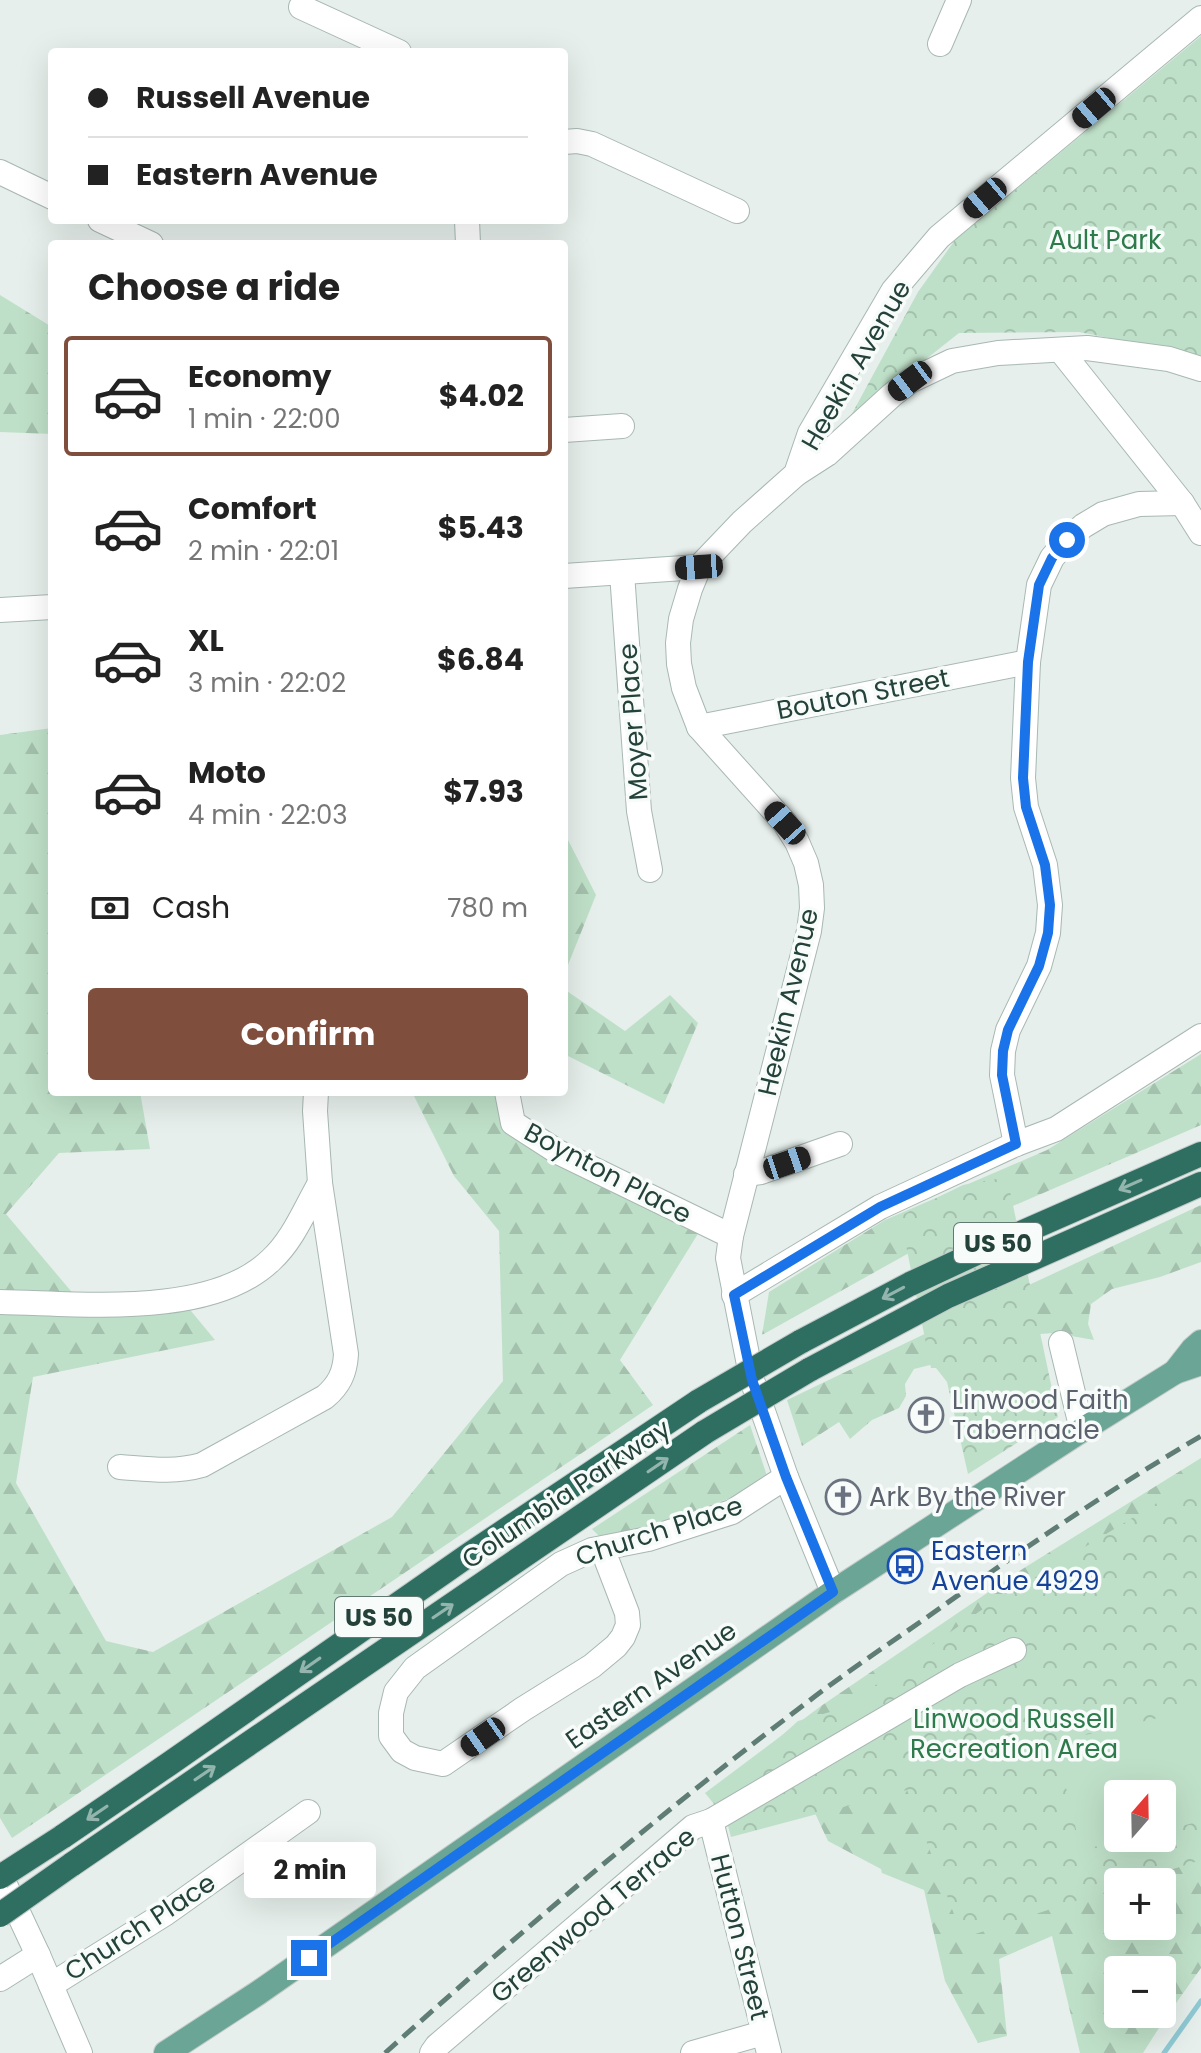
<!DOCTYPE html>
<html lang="en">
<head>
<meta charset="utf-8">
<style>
  body { margin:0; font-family:Poppins,sans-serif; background:#f6f6f6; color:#222; height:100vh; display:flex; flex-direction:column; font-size:30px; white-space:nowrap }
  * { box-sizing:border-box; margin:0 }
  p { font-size:26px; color:#767676 }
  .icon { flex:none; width:44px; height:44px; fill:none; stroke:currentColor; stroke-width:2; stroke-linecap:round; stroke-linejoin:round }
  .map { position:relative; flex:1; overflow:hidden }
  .details { position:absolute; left:48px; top:240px; width:520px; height:856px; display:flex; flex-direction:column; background:#fff; border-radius:8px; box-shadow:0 8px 32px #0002 }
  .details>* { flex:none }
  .banner { position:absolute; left:48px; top:48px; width:520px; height:176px; border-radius:8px; box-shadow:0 8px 32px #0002; display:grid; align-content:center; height:176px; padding:0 40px; background:#fff }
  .needle { width:52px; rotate:20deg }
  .tools { position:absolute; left:1104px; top:1780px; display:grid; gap:16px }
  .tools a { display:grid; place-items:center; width:72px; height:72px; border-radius:8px; background:#fff; box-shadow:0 8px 32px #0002; font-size:40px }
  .end { position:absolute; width:36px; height:36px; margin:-18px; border:10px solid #1a73e8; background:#fff; box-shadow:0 0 0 4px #fff }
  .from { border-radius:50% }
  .bubble { position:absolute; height:56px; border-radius:8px; background:#fff; box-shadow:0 8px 32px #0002; font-size:26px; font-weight:700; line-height:56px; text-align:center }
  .car { position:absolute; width:24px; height:48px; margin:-24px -12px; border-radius:10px; box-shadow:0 0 6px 2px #0007; background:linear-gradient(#222 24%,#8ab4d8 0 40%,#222 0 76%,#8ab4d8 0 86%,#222 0) }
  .banner b { display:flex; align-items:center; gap:28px; height:76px; font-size:30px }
  .banner b+b { border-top:2px solid #e0e0e0 }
  .banner i { width:20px; height:20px; background:#222 }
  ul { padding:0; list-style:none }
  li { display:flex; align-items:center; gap:24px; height:120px; margin:0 16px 12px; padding:0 24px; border:4px solid transparent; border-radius:8px }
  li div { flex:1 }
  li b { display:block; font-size:30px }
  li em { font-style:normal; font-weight:700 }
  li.active { border-color:#804e3d }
  li>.icon { width:72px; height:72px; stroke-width:1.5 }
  h2 { padding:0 40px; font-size:36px; line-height:96px }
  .pay { display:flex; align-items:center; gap:20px; height:88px; padding:0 40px; font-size:30px }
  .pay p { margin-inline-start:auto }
  .action { display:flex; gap:16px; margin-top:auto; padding:16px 40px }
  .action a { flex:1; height:92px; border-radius:8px; background:#804e3d; color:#fff; font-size:32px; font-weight:700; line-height:92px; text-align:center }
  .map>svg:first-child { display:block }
  .forest { fill:url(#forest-firs); fill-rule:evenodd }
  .park { fill:url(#park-crowns); fill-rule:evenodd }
  .garden { fill:#bfe0c8 }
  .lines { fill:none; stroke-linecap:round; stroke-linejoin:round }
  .stream { stroke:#8ec9d4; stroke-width:5 }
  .minor-casing { stroke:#a8b8b2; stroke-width:26 }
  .major-casing { stroke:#c2cac8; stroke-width:26 }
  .highway-casing { stroke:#c2cac8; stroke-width:26 }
  .minor { stroke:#fff; stroke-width:24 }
  .major { stroke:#6aa596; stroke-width:24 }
  .highway { stroke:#2f6f62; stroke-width:24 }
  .rail { stroke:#5f7d75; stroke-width:5; stroke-dasharray:16 8; stroke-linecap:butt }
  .highway-bridge-casing { stroke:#c2cac8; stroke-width:26; stroke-linecap:butt }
  .highway-bridge { stroke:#2f6f62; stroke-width:24 }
  .oneway { stroke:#93b5ae }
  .route { stroke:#1a73e8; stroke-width:10 }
  .labels { text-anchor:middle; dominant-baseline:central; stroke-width:7; stroke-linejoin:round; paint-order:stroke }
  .shield { fill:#f7fbf9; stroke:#637a73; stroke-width:2 }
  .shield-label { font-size:24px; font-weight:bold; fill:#24423a }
  .park-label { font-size:26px; fill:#2d7a4b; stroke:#f7fbf9 }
  .street-label { font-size:26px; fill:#24423a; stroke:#f7fbf9 }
  .worship-label { font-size:26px; fill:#5b616d; stroke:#f7fbf9; text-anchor:start }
  .transit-label { font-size:26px; fill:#164399; stroke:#f7fbf9; text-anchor:start }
</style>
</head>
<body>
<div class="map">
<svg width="1201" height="2053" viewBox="0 0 1201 2053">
  <defs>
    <pattern id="forest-firs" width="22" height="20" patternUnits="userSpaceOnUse" patternTransform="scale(2)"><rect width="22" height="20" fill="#bfe0c8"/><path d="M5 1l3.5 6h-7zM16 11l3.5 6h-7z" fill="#a4c1ad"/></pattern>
    <pattern id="park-crowns" width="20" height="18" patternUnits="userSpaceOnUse" patternTransform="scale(2)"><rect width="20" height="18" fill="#bfe0c8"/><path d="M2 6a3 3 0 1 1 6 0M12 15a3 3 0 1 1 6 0" fill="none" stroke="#a4c1ad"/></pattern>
  </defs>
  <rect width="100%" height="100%" fill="#e6efeb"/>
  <g class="forest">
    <path d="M0 295 52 327V434L0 432Z"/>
    <path d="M52 728V1092H140L150 1149 59 1153 6 1214 81 1303 182 1300 215 1340 33 1377 16 1483 106 1641 153 1652 392 1517 503 1381 499 1231 454 1176 412 1092H507L513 1123 704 1224 620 1360 653 1405 12 1838 0 1818V735Z"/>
    <path d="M564 832 596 895 564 975Z"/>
    <path d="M564 989 625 1031 670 995 698 1023 664 1104 564 1054Z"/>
    <path d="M1201 1054V1125L927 1243 762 1335 769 1292 885 1220 1047 1150Z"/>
    <path d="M1201 1205V1262L1160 1277 1112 1289 1091 1304 1088 1324 1094 1340 1054 1333 1027 1335 942 1362 914 1369 905 1384 906 1396 899 1408 872 1420 850 1439 839 1422 802 1446 787 1400 960 1317Z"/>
    <path d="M750 1425 767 1476 737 1496 604 1541 592 1529Z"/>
    <path d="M1201 1458V1514L718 1809 705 1793 821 1706 1024 1568Z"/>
    <path d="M950 1692 1054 1884 1201 1821V1968L1164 2020 1143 2053H1080L1052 1936 999 1959 1007 2036 978 2043 945 1981 924 1890 882 1873 881 1869 828 1841 799 1779ZM1118 1882H1162V1926H1118ZM1118 1970H1162V2014H1118Z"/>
  </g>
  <g class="park">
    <path d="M1201 36V356L1079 332 959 333 848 421 918 292 955 240Z"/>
    <path d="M1007 1177 1058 1417 968 1474 947 1382 936 1368H931L900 1216 963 1185Z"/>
    <path d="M1201 1476V1860L1133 1882H1118V1887L963 1938 907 1790 731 1837 719 1792 798 1721 873 1700 870 1689 980 1611ZM1118 1794H1162V1838H1118Z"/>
  </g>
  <path class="garden" d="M1201 1708V1821L1162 1831V1794H1118V1838H1131L1081 1850 1055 1742Z"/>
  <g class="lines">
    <path class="stream" d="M1164 2053 1201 2001"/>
    <g class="minor-casing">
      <g id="minor">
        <path d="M301 7 399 52"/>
        <path d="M940 44 959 0"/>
        <path d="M564 142 577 141 592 144 737 211"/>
        <path d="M0 172 52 197"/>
        <path d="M100 220 151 244"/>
        <path d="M467 220 468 244"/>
        <path d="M1061 351 1182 503 1201 533"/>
        <path d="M564 430 622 426"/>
        <path d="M796 474 827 454 892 395 910 381 952 361 998 353 1087 348 1169 359 1201 369"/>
        <path d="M622 573 639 811 650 870"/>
        <path d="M564 576 699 567"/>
        <path d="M0 610 52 607"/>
        <path d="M699 727 1028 662"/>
        <path d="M507 1092 513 1123 558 1152 731 1236"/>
        <path d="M1016 1144 1002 1075 1003 1051 1008 1030 1039 966 1048 933 1050 905 1045 865 1026 807 1023 778 1028 662 1039 585 1052 558 1067 540 1083 526 1103 514 1139 504 1182 503"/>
        <path d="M746 1174 761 1172 840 1144"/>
        <path d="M734 1295 880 1207 1016 1144 1056 1129 1201 1036"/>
        <path d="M0 1302C79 1303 210 1319 271 1260 293 1240 305 1209 320 1183"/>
        <path d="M1061 1343 1082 1430"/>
        <path d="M120 1467C148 1469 174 1473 202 1465L325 1397C339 1385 345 1373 346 1354L320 1183 315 1111 316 1092"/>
        <path d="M602 1548 627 1613 628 1625 623 1637 616 1646 592 1666 523 1709 443 1764 415 1758 402 1751 391 1736V1713L396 1692 415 1668 561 1564 592 1550 648 1539 732 1512 786 1477"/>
        <path d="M833 1592 786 1477 752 1380 728 1258 731 1236 809 931 812 908 811 885 806 863 797 842 785 823 699 727 684 688 679 664 678 643 681 619 690 589 699 567 742 522 796 474 810 433 893 291 939 237 1201 18"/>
        <path d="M711 1821 769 2053"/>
        <path d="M0 1874 38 1955 80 2053"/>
        <path d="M0 1979 38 1955"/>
        <path d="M51 1985 166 1913 308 1812"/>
        <path d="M432 2053 437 2046 693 1827 711 1821 960 1675 1014 1650"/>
        <path d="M693 2053 763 2033"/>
      </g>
    </g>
    <g class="major-casing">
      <g id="major">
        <path d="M1175 1372 1193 1349 1201 1342"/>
        <path d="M166 2053 258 1993 833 1592 1082 1430 1175 1372 1201 1363"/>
      </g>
    </g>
    <g class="highway-casing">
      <g id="highway">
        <path d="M800 1342 910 1284 998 1243 1201 1154"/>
        <path d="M809 1370 948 1296 1201 1184"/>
        <path d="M62 1837 169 1764 470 1554 699 1401"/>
        <path d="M71 1865 705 1432"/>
      </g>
    </g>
    <use href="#minor" class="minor"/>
    <use href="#major" class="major"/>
    <use href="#highway" class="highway"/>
    <path class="rail" d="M385 2053C522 1930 663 1811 809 1701 849 1670 892 1642 933 1613 1020 1551 1109 1490 1201 1436"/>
    <g class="highway-bridge-casing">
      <g id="highway-bridge">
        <path d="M699 1401 800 1342"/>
        <path d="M705 1432 809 1370"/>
        <path d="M0 1877 62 1837"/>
        <path d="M0 1915 71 1865"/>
      </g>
    </g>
    <use href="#highway-bridge" class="highway-bridge"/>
  </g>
  <defs><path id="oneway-shaft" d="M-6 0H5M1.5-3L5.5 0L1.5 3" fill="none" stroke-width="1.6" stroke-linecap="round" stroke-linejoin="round" transform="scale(2)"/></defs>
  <g class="oneway">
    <use href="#oneway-shaft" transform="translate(1130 1185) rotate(156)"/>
    <use href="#oneway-shaft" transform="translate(893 1293) rotate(152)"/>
    <use href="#oneway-shaft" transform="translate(658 1465) rotate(-34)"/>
    <use href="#oneway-shaft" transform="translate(443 1611) rotate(-34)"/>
    <use href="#oneway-shaft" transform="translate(310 1665) rotate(145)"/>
    <use href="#oneway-shaft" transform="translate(205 1773) rotate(-34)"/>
    <use href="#oneway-shaft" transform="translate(97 1813) rotate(146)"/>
  </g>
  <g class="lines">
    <path class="route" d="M309 1958 833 1592 786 1477 752 1380 734 1295 880 1207 1016 1144 1002 1075 1003 1051 1008 1030 1039 966 1048 933 1050 905 1045 865 1026 807 1023 778 1028 662 1039 585 1052 558 1067 540"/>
  </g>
  <defs>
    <g id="church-ring" transform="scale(1.8)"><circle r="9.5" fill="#f7fbf9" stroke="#6b7280" stroke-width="1.5"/><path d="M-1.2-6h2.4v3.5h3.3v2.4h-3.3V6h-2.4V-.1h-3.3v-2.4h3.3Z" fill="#6b7280"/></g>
    <g id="bus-ring" transform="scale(1.8)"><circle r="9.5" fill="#f7fbf9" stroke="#1a4fb4" stroke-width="1.5"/><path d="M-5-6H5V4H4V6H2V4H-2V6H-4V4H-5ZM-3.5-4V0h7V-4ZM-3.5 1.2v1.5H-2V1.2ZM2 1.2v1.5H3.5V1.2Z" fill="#1a4fb4"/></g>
  </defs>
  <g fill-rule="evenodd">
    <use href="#church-ring" x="926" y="1415"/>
    <use href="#church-ring" x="843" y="1497"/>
    <use href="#bus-ring" x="905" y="1566"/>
  </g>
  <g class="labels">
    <g class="shield">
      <rect x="954" y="1223" width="88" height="40" rx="6"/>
      <rect x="335" y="1597" width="88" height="40" rx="6"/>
    </g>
    <g class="shield-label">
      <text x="998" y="1243">US 50</text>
      <text x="379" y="1617">US 50</text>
    </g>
    <g class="park-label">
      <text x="1105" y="240">Ault Park</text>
      <text x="1014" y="1719">Linwood Russell<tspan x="1014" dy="30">Recreation Area</tspan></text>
    </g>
    <g class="street-label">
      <text transform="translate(856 365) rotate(-60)">Heekin Avenue</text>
      <text transform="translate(863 694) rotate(-11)">Bouton Street</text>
      <text transform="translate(633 722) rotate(-94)">Moyer Place</text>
      <text transform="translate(788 1002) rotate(-77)">Heekin Avenue</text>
      <text transform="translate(608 1173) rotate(28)">Boynton Place</text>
      <text transform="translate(566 1494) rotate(-34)">Columbia Parkway</text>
      <text transform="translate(659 1531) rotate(-18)">Church Place</text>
      <text transform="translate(651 1685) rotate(-35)">Eastern Avenue</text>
      <text transform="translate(593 1915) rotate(-40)">Greenwood Terrace</text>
      <text transform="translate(140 1927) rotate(-33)">Church Place</text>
      <text transform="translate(740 1937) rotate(76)">Hutton Street</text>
    </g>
    <g class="worship-label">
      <text x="952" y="1400">Linwood Faith<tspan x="952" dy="30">Tabernacle</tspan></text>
      <text x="869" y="1497">Ark By the River</text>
    </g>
    <g class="transit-label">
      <text x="931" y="1551">Eastern<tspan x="931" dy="30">Avenue 4929</tspan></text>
    </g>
  </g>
</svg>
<div class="tools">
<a><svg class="needle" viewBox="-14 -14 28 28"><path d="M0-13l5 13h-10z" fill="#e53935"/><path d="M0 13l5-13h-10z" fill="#767676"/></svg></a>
<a>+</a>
<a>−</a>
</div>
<i class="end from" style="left:1067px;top:540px"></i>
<i class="end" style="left:309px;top:1958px"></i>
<div class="bubble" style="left:244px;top:1842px;width:132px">2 min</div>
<i class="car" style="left:1094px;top:108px;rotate:230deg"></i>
<i class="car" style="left:985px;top:198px;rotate:230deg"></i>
<i class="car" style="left:910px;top:381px;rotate:233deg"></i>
<i class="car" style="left:699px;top:567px;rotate:266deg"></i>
<i class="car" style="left:785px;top:823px;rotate:318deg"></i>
<i class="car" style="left:787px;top:1163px;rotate:71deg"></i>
<i class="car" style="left:483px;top:1737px;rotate:235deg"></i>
<div class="banner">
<b><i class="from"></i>Russell Avenue</b>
<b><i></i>Eastern Avenue</b>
</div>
<section class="details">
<h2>Choose a ride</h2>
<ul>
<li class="active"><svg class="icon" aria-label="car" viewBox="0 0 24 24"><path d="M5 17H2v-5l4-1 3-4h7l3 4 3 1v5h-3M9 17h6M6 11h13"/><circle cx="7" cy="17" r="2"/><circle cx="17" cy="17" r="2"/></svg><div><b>Economy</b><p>1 min · 22:00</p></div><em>$4.02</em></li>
<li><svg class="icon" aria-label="car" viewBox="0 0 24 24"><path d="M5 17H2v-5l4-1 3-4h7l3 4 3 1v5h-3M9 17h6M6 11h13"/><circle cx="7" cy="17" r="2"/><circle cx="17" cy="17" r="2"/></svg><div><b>Comfort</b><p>2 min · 22:01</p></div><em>$5.43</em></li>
<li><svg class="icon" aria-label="car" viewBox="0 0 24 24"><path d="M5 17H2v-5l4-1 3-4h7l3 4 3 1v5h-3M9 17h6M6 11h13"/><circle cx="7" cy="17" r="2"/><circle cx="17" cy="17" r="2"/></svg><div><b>XL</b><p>3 min · 22:02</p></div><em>$6.84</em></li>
<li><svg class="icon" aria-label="car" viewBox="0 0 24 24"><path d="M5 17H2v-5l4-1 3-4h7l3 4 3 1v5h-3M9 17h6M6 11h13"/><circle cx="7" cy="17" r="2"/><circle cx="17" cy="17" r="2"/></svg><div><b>Moto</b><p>4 min · 22:03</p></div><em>$7.93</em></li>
</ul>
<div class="pay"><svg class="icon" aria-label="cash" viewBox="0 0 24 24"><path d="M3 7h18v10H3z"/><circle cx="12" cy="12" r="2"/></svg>Cash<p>780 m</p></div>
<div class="action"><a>Confirm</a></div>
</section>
</div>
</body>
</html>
